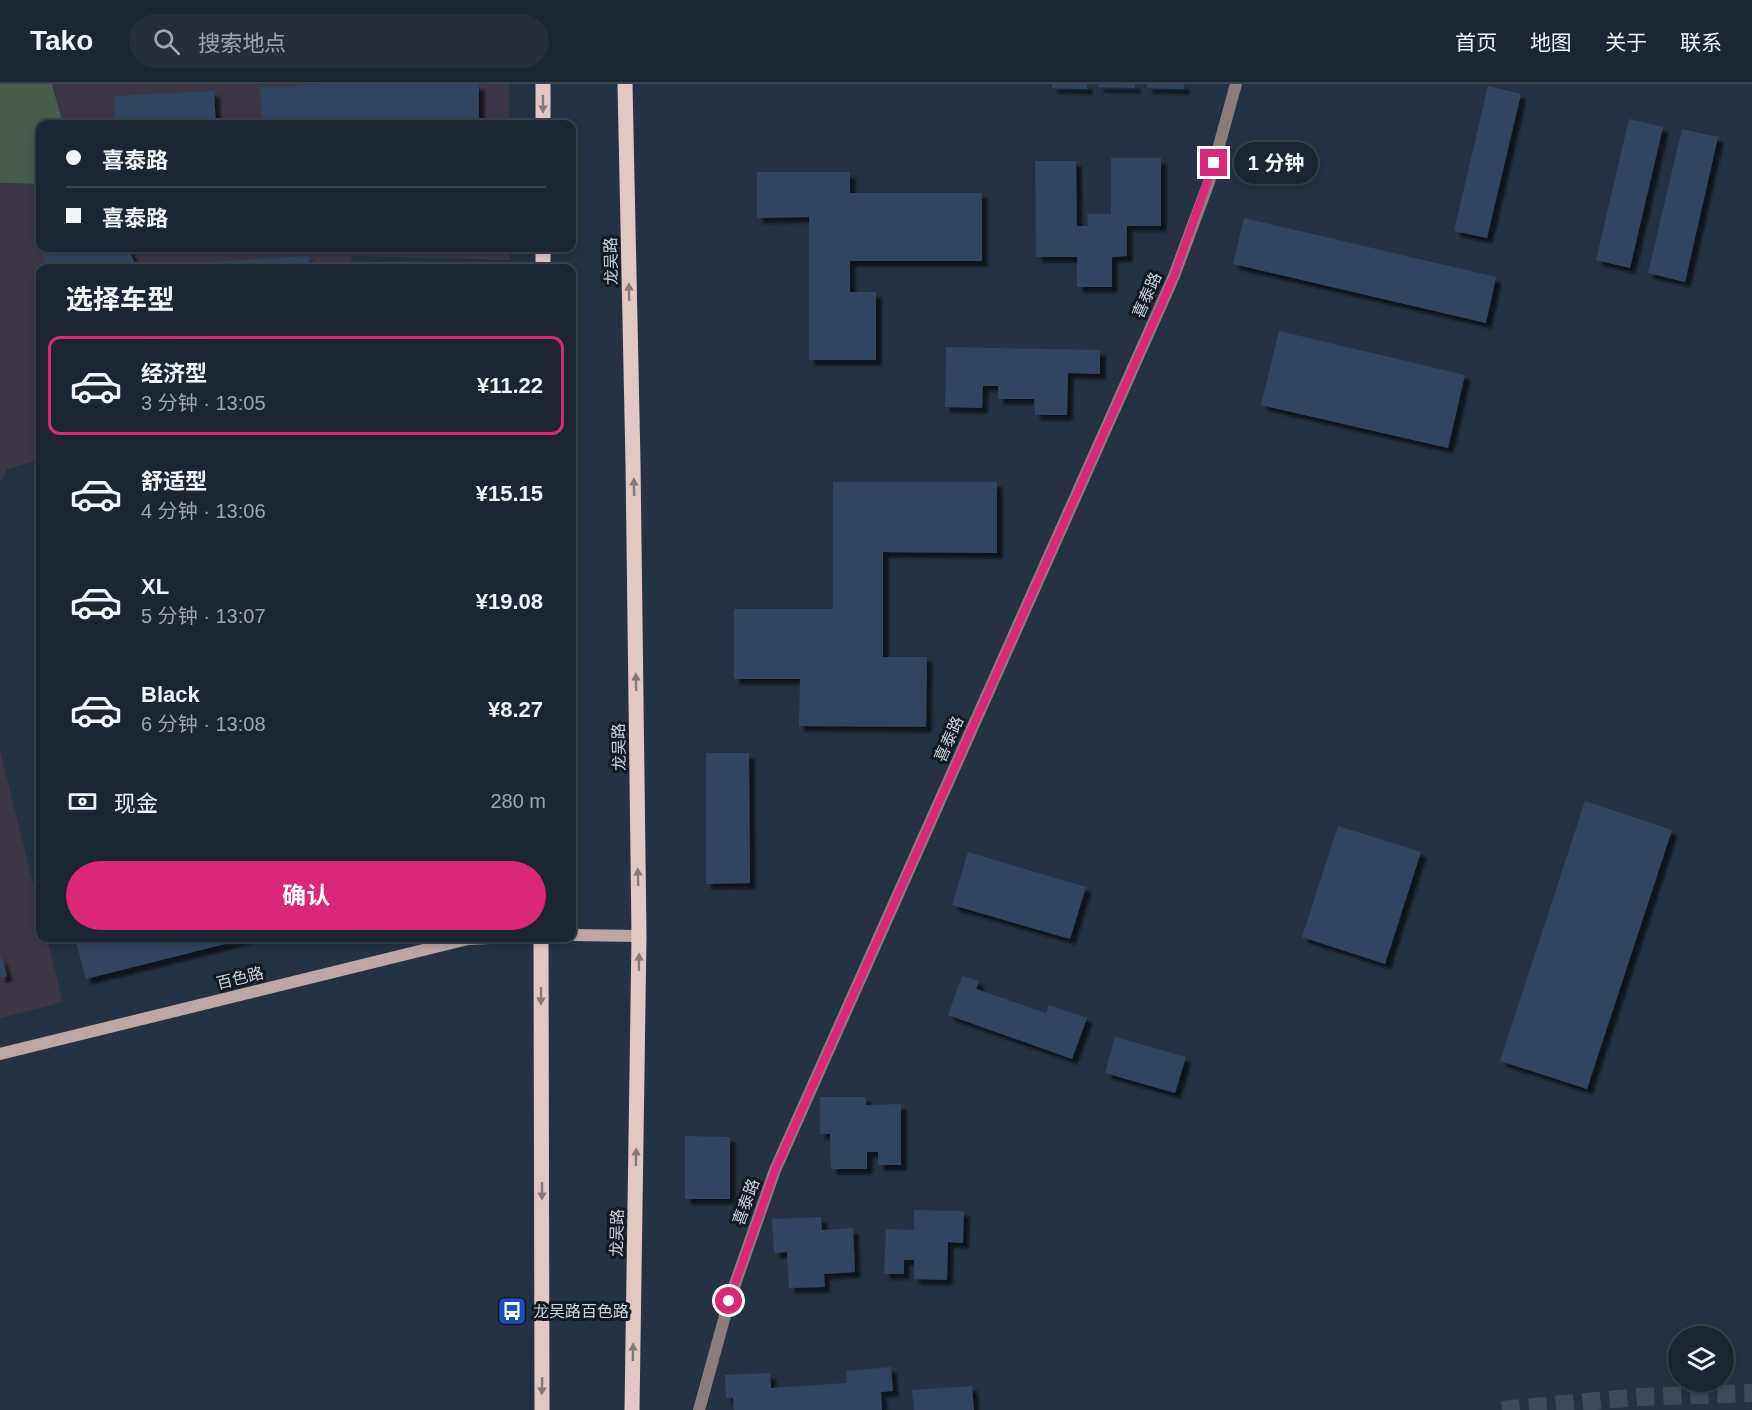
<!DOCTYPE html>
<html lang="zh">
<head>
<meta charset="utf-8">
<style>
  body { margin:0; font-family:Arial,"Noto Sans SC",sans-serif; background:#252e3a; color:#f1f3f6; height:100vh; display:flex; flex-direction:column; font-size:22px; white-space:nowrap }
  * { box-sizing:border-box; margin:0 }
  p { font-size:20px; color:#a0a5ac }
  .icon { flex:none; width:33px; height:33px; fill:none; stroke:currentColor; stroke-width:2; stroke-linecap:round; stroke-linejoin:round }
  .map { position:relative; flex:1; overflow:hidden }
  .sheet { position:absolute; left:36px; top:180px; width:540px; height:678px; display:flex; flex-direction:column; background:#1c2632; border-radius:12px; box-shadow:0 3px 9px #0003,0 0 0 2px #3a434d }
  .sheet>* { flex:none }
  .top-card { position:absolute; left:36px; top:36px; width:540px; height:132px; border-radius:12px; box-shadow:0 3px 9px #0003,0 0 0 2px #3a434d; display:grid; align-content:center; height:132px; padding:0 30px; background:#1c2632 }
  .buttons { position:absolute; left:1668px; top:1242px; display:grid; gap:12px }
  .buttons a { display:grid; place-items:center; width:66px; height:66px; border-radius:50%; background:#1c2632; box-shadow:0 3px 9px #0003,0 0 0 2px #3a434d; font-size:30px }
  .end { position:absolute; width:27px; height:27px; margin:-14px; border:8px solid #db2777; background:#fff; box-shadow:0 0 0 3px #fff }
  .from { border-radius:50% }
  .bubble { position:absolute; height:42px; border-radius:21px; background:#1c2632; box-shadow:0 3px 9px #0003,0 0 0 2px #3a434d; font-size:20px; font-weight:700; line-height:42px; text-align:center }
  .top-card b { display:flex; align-items:center; gap:21px; height:57px; font-size:22px }
  .top-card b+b { border-top:2px solid #3a434d }
  .top-card i { width:15px; height:15px; background:#f1f3f6 }
  ul { padding:0; list-style:none }
  li { display:flex; align-items:center; gap:18px; height:99px; margin:0 12px 9px; padding:0 18px; border:3px solid transparent; border-radius:12px }
  li div { flex:1 }
  li b { display:block; font-size:22px }
  li em { font-style:normal; font-weight:700 }
  li.on { border-color:#db2777 }
  li>.icon { width:54px; height:54px; stroke-width:1.5 }
  h2 { padding:0 30px; font-size:27px; line-height:72px }
  .pay { display:flex; align-items:center; gap:15px; height:66px; padding:0 30px; font-size:22px }
  .pay p { margin-inline-start:auto }
  .cta { display:flex; gap:12px; margin-top:auto; padding:12px 30px }
  .cta a { flex:1; height:69px; border-radius:36px; background:#db2777; color:#fff; font-size:24px; font-weight:700; line-height:69px; text-align:center }
  header { display:flex; align-items:center; gap:36px; box-sizing:border-box; height:84px; padding:0 30px; background:#1c2632; border-bottom:2px solid #3a434d }
  header strong { font-size:28px }
  nav { display:flex; gap:33px; margin-inline-start:auto; font-size:21px }
  .search { width:420px; height:54px; background:#252e3a; display:flex; align-items:center; gap:15px; box-sizing:border-box; padding:0 21px; border-radius:33px; color:#a0a5ac; font-size:22px }
  .map>svg:first-child { display:block }
  .commercial { fill:#3c3646 }
  .green { fill:#475c4d }
  .building { fill:#304560; filter:url(#shadow) }
  .lines { fill:none; stroke-linecap:round; stroke-linejoin:round }
  .highway-tunnel { stroke:#3e4a5a; stroke-width:18; stroke-dasharray:18 9; stroke-linecap:butt }
  .street { stroke:#8a7d7b; stroke-width:12 }
  .secondary { stroke:#bca7a5; stroke-width:12 }
  .primary { stroke:#e2c8c5; stroke-width:15 }
  .oneway { fill:#857a7b }
  .route { stroke:#db2777; stroke-width:8 }
  .labels { text-anchor:middle; dominant-baseline:central; stroke-width:6; stroke-linejoin:round; paint-order:stroke }
  .street-label { font-size:16px; fill:#cad2dd; stroke:#141a21 }
  .poi-label { font-size:16px; fill:#cad2dd; stroke:#141a21; text-anchor:start }
</style>
</head>
<body>
<header>
<strong>Tako</strong>
<div class="search"><svg class="icon" aria-label="search" viewBox="0 0 24 24"><circle cx="10" cy="10" r="6"/><path d="M15 15l6 6"/></svg>搜索地点</div>
<nav><a>首页</a><a>地图</a><a>关于</a><a>联系</a></nav>
</header>
<div class="map">
<svg width="1752" height="1326" viewBox="0 0 1752 1326">
  <defs>
    <filter id="shadow"><feDropShadow dx="5.5" dy="5.5" stdDeviation="1.5" flood-color="#0009"/></filter>
  </defs>
  <rect width="100%" height="100%" fill="#253243"/>
  <g class="commercial">
    <path d="M52 0H509V40H63Z"/>
    <path d="M0 99 40 100V164H510V176L352 172 350 184H40V376L7 385 0 399Z"/>
    <path d="M0 666 40 828V854H47L63 918 0 934Z"/>
  </g>
  <path class="green" d="M0 0H52L63 40H40V100L0 99Z"/>
  <g class="building">
    <path d="M326 0H479V40H262L260 3Z"/>
    <path d="M1052 0H1087V5L1052 4Z"/>
    <path d="M1098 0H1135V4L1098 3Z"/>
    <path d="M1147 0H1184V5L1147 4Z"/>
    <path d="M1488 2 1521 10 1487 154 1454 147Z"/>
    <path d="M214 7 216 40H115L114 12Z"/>
    <path d="M1629 35 1663 43 1630 184 1596 176Z"/>
    <path d="M1682 45 1718 53 1685 198 1648 189Z"/>
    <path d="M1111 74H1161V142H1127V172L1112 173V203H1077V173H1036L1035 77H1076L1077 142H1088L1087 130H1111Z"/>
    <path d="M757 88H850V109H982V177H850V208H876V276H809V133L757 134Z"/>
    <path d="M1244 134 1496 193 1486 239 1233 180Z"/>
    <path d="M40 143V164H128L137 184H48L32 146Z"/>
    <path d="M309 172 310 184H194L193 179Z"/>
    <path d="M1279 247 1465 291 1448 364 1261 321Z"/>
    <path d="M946 263 1100 266V290L1068 289 1067 331H1035L1034 315H998V302H983L982 324 945 323Z"/>
    <path d="M833 398H997V469L883 468V573H927L926 643 799 642 800 595H734V525H833Z"/>
    <path d="M706 669H749L750 799 706 800Z"/>
    <path d="M1585 717 1672 746 1587 1005 1500 977Z"/>
    <path d="M1338 742 1421 768 1385 880 1302 853Z"/>
    <path d="M968 768 1086 803 1070 855 952 821Z"/>
    <path d="M75 854H249L86 895Z"/>
    <path d="M0 869 7 892 0 894Z"/>
    <path d="M962 892 979 897 976 905 1046 929 1049 921 1087 934 1072 975 948 931Z"/>
    <path d="M1115 953 1186 973 1175 1009 1105 989Z"/>
    <path d="M820 1013H866V1021L901 1020V1081H878V1068H867V1085H831L830 1050H820Z"/>
    <path d="M685 1052 730 1053V1115H685Z"/>
    <path d="M914 1126 964 1127 963 1159 948 1158 947 1196 914 1195V1176H904V1190H884L886 1145 914 1146Z"/>
    <path d="M821 1133 822 1146 853 1144 855 1188 824 1190 825 1203 789 1204 787 1168 774 1169 772 1135Z"/>
    <path d="M891 1283 893 1307 881 1308 882 1326H734L733 1314H726L725 1291 770 1289 771 1304 847 1299 846 1287Z"/>
    <path d="M972 1302 974 1326H914L912 1306Z"/>
  </g>
  <g class="lines">
    <path class="highway-tunnel" d="M1502 1326 1637 1313 1752 1309"/>
    <path class="street" d="M699 1326 729 1217 775 1086 1174 192 1209 98 1236 0"/>
    <g class="secondary">
      <path d="M572 851 639 852"/>
      <path d="M0 970 468 855 489 854"/>
    </g>
    <g class="primary">
      <path d="M625 0 633 379 639 852 632 1326"/>
      <path d="M543 40V0"/>
      <path d="M543 184V164"/>
      <path d="M541 854 542 1326"/>
    </g>
  </g>
  <defs><path id="oneway-solid" d="M-6-.8H1V-3.2L6.5 0L1 3.2V.8H-6Z" transform="scale(1.5)"/></defs>
  <g class="oneway">
    <use href="#oneway-solid" transform="translate(543 20) rotate(90)"/>
    <use href="#oneway-solid" transform="translate(629 208) rotate(-91)"/>
    <use href="#oneway-solid" transform="translate(634 403) rotate(-91)"/>
    <use href="#oneway-solid" transform="translate(636 598) rotate(-91)"/>
    <use href="#oneway-solid" transform="translate(638 793) rotate(-91)"/>
    <use href="#oneway-solid" transform="translate(639 878) rotate(-89)"/>
    <use href="#oneway-solid" transform="translate(541 912) rotate(90)"/>
    <use href="#oneway-solid" transform="translate(636 1073) rotate(-89)"/>
    <use href="#oneway-solid" transform="translate(542 1107) rotate(90)"/>
    <use href="#oneway-solid" transform="translate(633 1268) rotate(-89)"/>
    <use href="#oneway-solid" transform="translate(542 1302) rotate(91)"/>
  </g>
  <g class="lines">
    <path class="route" d="M729 1217 775 1086 1174 192 1214 79"/>
  </g>
  <defs>
    <g id="bus-square" transform="scale(1.5)"><rect x="-9" y="-9" width="18" height="18" rx="4" fill="#1a4fb4" stroke="#141a21"/><path d="M-5-6H5V4H4V6H2V4H-2V6H-4V4H-5ZM-3.5-4V0h7V-4ZM-3.5 1.2v1.5H-2V1.2ZM2 1.2v1.5H3.5V1.2Z" fill="#fff"/></g>
  </defs>
  <g fill-rule="evenodd">
    <use href="#bus-square" x="512" y="1227"/>
  </g>
  <g class="labels">
    <g class="street-label">
      <text transform="translate(611 177) rotate(-91)">龙吴路</text>
      <text transform="translate(1147 211) rotate(-66)">喜泰路</text>
      <text transform="translate(949 655) rotate(-66)">喜泰路</text>
      <text transform="translate(619 663) rotate(-91)">龙吴路</text>
      <text transform="translate(240 894) rotate(-14)">百色路</text>
      <text transform="translate(746 1118) rotate(-70)">喜泰路</text>
      <text transform="translate(617 1149) rotate(-89)">龙吴路</text>
    </g>
    <g class="poi-label">
      <text x="533" y="1227">龙吴路百色路</text>
    </g>
  </g>
</svg>
<div class="buttons">
<a><svg class="icon" aria-label="layers" viewBox="0 0 24 24"><path d="M12 4l9 5-9 5-9-5zM3 14l9 5 9-5"/></svg></a>
</div>
<i class="end from" style="left:729px;top:1217px"></i>
<i class="end" style="left:1214px;top:79px"></i>
<div class="bubble" style="left:1234px;top:58px;width:84px">1 分钟</div>
<div class="top-card">
<b><i class="from"></i>喜泰路</b>
<b><i></i>喜泰路</b>
</div>
<section class="sheet">
<h2>选择车型</h2>
<ul>
<li class="on"><svg class="icon" aria-label="car" viewBox="0 0 24 24"><path d="M5 17H2v-5l4-1 3-4h7l3 4 3 1v5h-3M9 17h6M6 11h13"/><circle cx="7" cy="17" r="2"/><circle cx="17" cy="17" r="2"/></svg><div><b>经济型</b><p>3 分钟 · 13:05</p></div><em>¥11.22</em></li>
<li><svg class="icon" aria-label="car" viewBox="0 0 24 24"><path d="M5 17H2v-5l4-1 3-4h7l3 4 3 1v5h-3M9 17h6M6 11h13"/><circle cx="7" cy="17" r="2"/><circle cx="17" cy="17" r="2"/></svg><div><b>舒适型</b><p>4 分钟 · 13:06</p></div><em>¥15.15</em></li>
<li><svg class="icon" aria-label="car" viewBox="0 0 24 24"><path d="M5 17H2v-5l4-1 3-4h7l3 4 3 1v5h-3M9 17h6M6 11h13"/><circle cx="7" cy="17" r="2"/><circle cx="17" cy="17" r="2"/></svg><div><b>XL</b><p>5 分钟 · 13:07</p></div><em>¥19.08</em></li>
<li><svg class="icon" aria-label="car" viewBox="0 0 24 24"><path d="M5 17H2v-5l4-1 3-4h7l3 4 3 1v5h-3M9 17h6M6 11h13"/><circle cx="7" cy="17" r="2"/><circle cx="17" cy="17" r="2"/></svg><div><b>Black</b><p>6 分钟 · 13:08</p></div><em>¥8.27</em></li>
</ul>
<div class="pay"><svg class="icon" aria-label="cash" viewBox="0 0 24 24"><path d="M3 7h18v10H3z"/><circle cx="12" cy="12" r="2"/></svg>现金<p>280 m</p></div>
<div class="cta"><a>确认</a></div>
</section>
</div>
</body>
</html>
